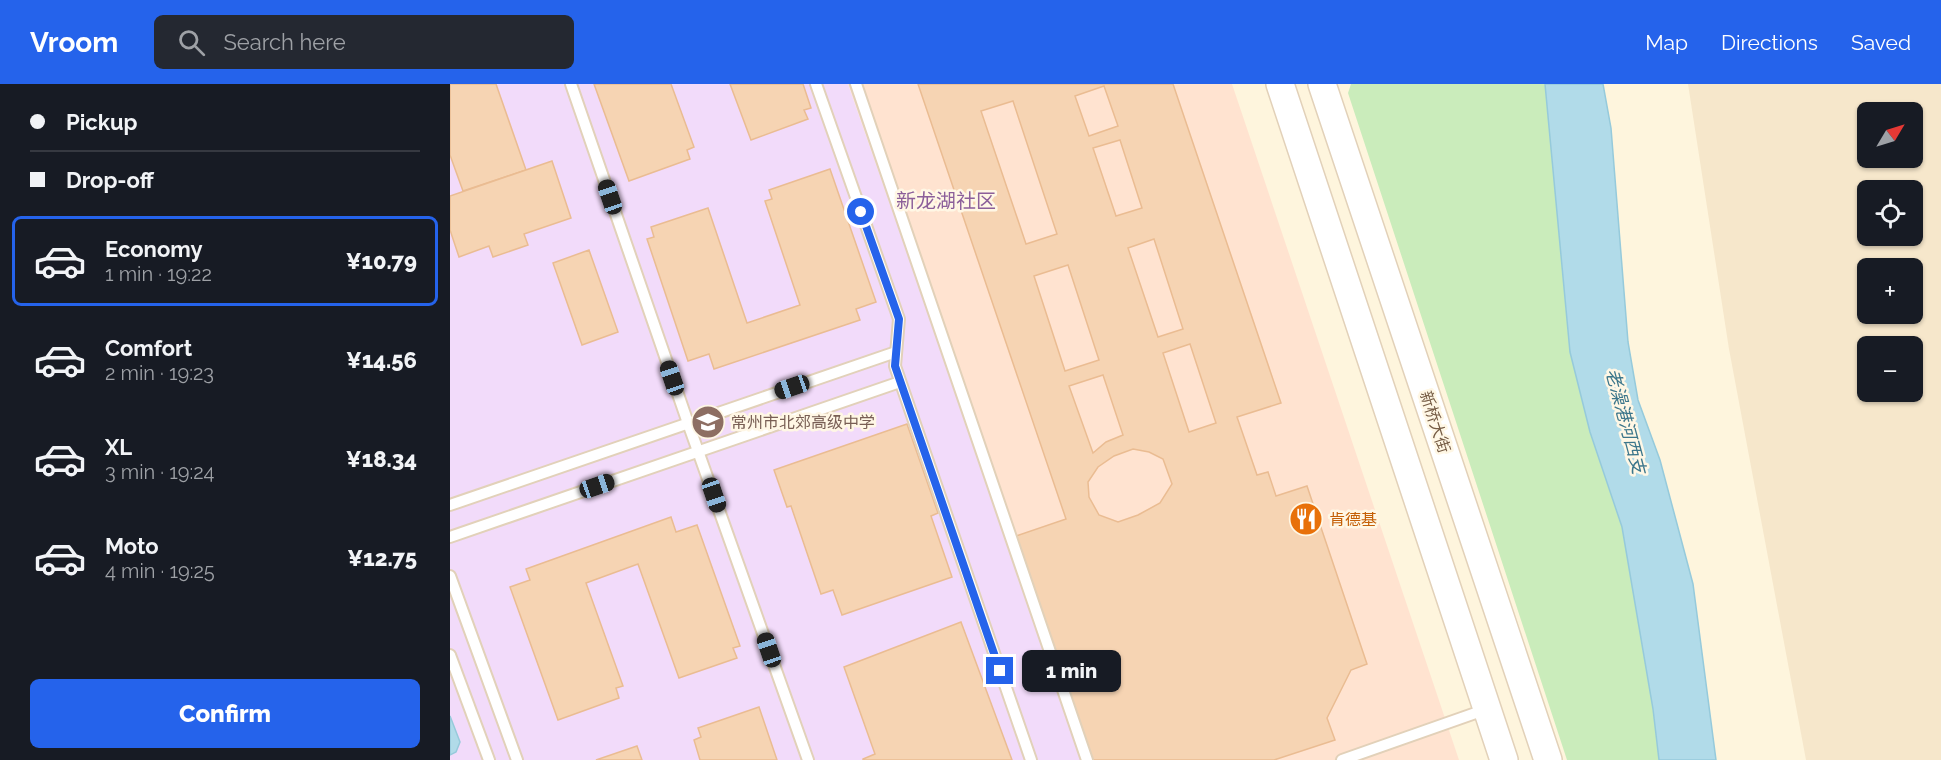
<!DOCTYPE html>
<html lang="en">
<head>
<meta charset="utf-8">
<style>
  body { margin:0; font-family:Raleway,"Noto Sans SC",sans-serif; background:#242831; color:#f1f3f6; height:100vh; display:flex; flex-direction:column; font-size:22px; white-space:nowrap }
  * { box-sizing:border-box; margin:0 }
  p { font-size:20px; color:#9ea1a6 }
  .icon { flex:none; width:33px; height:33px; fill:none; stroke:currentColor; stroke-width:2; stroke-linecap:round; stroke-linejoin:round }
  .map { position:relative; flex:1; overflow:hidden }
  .details { display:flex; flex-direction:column; background:#171b24; width:450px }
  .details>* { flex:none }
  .guide { display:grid; align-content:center; height:132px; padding:0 30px; background:#171b24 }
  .needle { width:39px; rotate:52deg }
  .tools { position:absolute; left:1407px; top:18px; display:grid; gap:12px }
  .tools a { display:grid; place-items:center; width:66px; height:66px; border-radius:9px; background:#171b24; box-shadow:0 2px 4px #0004; font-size:30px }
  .end { position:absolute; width:27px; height:27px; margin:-14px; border:8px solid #2563eb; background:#fff; box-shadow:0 0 0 3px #fff }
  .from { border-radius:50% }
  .bubble { position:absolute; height:42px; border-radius:9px; background:#171b24; box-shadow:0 2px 4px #0004; font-size:20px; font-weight:800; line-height:42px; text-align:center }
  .car { position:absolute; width:18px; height:36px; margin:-18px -9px; border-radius:8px; box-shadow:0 0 4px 2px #0007; background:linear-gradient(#222 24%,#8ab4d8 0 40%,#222 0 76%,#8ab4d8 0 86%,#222 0) }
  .guide b { display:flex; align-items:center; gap:21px; height:57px; font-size:22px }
  .guide b+b { border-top:2px solid #363941 }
  .guide i { width:15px; height:15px; background:#f1f3f6 }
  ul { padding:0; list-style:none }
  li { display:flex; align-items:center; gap:18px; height:90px; margin:0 12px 9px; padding:0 18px; border:3px solid transparent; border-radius:9px }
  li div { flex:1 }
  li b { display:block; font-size:22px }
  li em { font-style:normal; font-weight:800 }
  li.on { border-color:#2563eb }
  li>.icon { width:54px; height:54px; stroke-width:1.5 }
  .primary-button { display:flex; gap:12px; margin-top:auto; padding:12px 30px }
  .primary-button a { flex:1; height:69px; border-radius:9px; background:#2563eb; color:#fff; font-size:24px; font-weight:800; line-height:69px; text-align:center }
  header { display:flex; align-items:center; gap:36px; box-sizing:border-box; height:84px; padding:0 30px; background:#2563eb; color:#fff }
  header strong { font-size:28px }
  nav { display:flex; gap:33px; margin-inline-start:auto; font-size:21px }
  .search { width:420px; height:54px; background:#242831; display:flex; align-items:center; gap:15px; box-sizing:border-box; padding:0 21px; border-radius:9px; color:#9ea1a6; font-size:22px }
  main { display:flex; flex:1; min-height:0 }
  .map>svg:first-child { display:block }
  .residential { fill:#f6e7cb; fill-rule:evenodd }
  .commercial { fill:#ffe3d0 }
  .education { fill:#f2dbfa }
  .green { fill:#caecbb }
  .water { fill:#b1dbe9; stroke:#96cadb; stroke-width:1.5 }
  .building { fill:#f6d4b3; stroke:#eabc92; stroke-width:1.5; fill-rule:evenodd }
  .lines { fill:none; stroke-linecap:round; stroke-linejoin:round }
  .service-casing { stroke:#e2d1b9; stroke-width:14 }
  .tertiary-casing { stroke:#e2d1b9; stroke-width:30 }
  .service { stroke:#fff; stroke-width:10 }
  .tertiary { stroke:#fff; stroke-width:27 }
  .route { stroke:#2563eb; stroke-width:8 }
  .labels { text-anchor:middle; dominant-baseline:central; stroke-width:5; stroke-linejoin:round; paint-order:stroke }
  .education-label { font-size:16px; fill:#785e54; stroke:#fff7e5; text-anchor:start }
  .street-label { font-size:16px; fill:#755b44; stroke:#fff7e5 }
  .food-label { font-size:16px; fill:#c56008; stroke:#fff7e5; text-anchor:start }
  .water-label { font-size:18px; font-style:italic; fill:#3c768b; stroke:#fff7e5 }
  .quarter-label { font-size:20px; fill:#8c5f9a; stroke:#fff7e5 }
</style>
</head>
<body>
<header>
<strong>Vroom</strong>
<div class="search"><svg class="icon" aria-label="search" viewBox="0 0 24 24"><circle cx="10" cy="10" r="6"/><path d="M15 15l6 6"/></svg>Search here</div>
<nav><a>Map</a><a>Directions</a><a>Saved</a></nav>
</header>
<main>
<section class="details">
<div class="guide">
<b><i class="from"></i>Pickup</b>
<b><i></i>Drop-off</b>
</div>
<ul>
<li class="on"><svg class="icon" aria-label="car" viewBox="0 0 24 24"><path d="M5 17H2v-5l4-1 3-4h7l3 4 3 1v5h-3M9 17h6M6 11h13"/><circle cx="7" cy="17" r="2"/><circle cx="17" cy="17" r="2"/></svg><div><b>Economy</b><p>1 min · 19:22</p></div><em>¥10.79</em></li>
<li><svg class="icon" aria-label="car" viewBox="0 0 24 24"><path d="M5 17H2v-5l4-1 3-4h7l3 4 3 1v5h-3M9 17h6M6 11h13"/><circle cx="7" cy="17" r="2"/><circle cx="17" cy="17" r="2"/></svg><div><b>Comfort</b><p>2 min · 19:23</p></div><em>¥14.56</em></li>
<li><svg class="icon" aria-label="car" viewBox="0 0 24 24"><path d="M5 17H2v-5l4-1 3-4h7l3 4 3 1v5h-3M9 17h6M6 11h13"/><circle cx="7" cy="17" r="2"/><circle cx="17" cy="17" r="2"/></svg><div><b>XL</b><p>3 min · 19:24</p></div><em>¥18.34</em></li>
<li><svg class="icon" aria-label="car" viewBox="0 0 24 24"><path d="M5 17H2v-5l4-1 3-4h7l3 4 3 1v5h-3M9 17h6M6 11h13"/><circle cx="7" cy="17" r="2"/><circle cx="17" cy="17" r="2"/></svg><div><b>Moto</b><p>4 min · 19:25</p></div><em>¥12.75</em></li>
</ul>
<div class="primary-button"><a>Confirm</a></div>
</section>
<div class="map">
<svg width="1491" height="676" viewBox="0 0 1491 676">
  <rect width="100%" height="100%" fill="#fef5dd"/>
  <path class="residential" d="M1238 0H1491V676H1356L1279 265ZM1418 28H1462V74H1418ZM1418 106H1462V152H1418ZM1418 184H1462V230H1418ZM1418 262H1462V308H1418Z"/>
  <path class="commercial" d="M398 0H782L1009 676H634Z"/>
  <path class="education" d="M0 0H398L634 676H0Z"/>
  <path class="green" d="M901 0H1095L1120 268 1140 348 1172 443 1203 625 1209 676H1117L898 9Z"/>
  <g class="water">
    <path d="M1095 0H1153L1161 44 1178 258 1188 316 1210 376 1243 500 1266 676H1209L1203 625 1172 443 1140 348 1120 268Z"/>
    <path d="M0 632 10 658 6 668 0 671Z"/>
  </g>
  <g class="building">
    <path d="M0 0H46L76 86 13 107 0 71Z"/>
    <path d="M144 0H221L244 63 237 66 240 75 179 97Z"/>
    <path d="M280 0H353L361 24 354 26 358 35 301 56Z"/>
    <path d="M468 0H723L831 319 787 333 807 391 818 388 826 412 857 402 917 580 901 586 877 634 885 656 824 676H642L566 452 616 435ZM654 2 668 42 639 52 625 12ZM563 17 607 150 576 160 531 27ZM670 56 692 124 666 132 643 64ZM704 155 733 245 708 253 678 164ZM618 181 649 276 615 287 584 192ZM740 260 766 339 739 348 713 269ZM653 291 673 351 656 358 643 369 619 302ZM683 365 699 368 713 375 722 400 710 419 688 431 668 438 649 431 639 413 638 398 648 383 664 372Z"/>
    <path d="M102 77 121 134 74 150 78 161 43 173 39 162 9 173 0 146V112Z"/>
    <path d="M380 85 426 218 406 225 410 236 264 285 259 270 238 277 197 155 204 153 201 143 258 124 297 239 350 221 315 117 322 115 319 106Z"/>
    <path d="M139 166 168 248 132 261 103 179Z"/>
    <path d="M457 340 488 429 481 432 502 493 392 531 383 506 371 510 341 422 337 423 324 386Z"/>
    <path d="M221 433 226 448 247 441 290 562 283 564 287 574 229 594 188 480 136 499 173 602 166 604 169 614 108 636 60 503 80 496 76 485Z"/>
    <path d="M511 538 562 676H413V675L425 670 394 583Z"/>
    <path d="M309 623 327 676H250L244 656 251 653 248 644Z"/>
    <path d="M187 662 192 676H146Z"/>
  </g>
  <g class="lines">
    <g class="service-casing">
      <g id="service">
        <path d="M121 0 238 339 358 676"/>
        <path d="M366 0 449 235 445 282 581 676"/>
        <path d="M406 0 637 676"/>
        <path d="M0 421 446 268"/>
        <path d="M0 453 450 298"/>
        <path d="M0 492 67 676"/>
        <path d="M0 571 39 676"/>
        <path d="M892 676 1037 625"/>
      </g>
    </g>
    <g class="tertiary-casing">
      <g id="tertiary">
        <path d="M830 0 1054 676"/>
        <path d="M872 0 1098 676"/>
      </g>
    </g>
    <use href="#service" class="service"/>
    <use href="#tertiary" class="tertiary"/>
  </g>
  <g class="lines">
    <path class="route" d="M411 128 449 235 445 282 550 587"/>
  </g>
  <defs>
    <g id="school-disc" transform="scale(1.725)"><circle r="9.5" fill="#8d6e63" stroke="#fff7e5"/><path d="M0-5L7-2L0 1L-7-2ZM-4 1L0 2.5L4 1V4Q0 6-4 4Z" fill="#fff"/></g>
    <g id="restaurant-disc" transform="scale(1.725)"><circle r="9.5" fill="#e8710a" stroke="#fff7e5"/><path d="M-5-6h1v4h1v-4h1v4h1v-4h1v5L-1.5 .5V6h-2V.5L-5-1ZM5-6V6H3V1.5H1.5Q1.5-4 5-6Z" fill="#fff"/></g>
  </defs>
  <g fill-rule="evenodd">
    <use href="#school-disc" x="258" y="338"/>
    <use href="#restaurant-disc" x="856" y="435"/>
  </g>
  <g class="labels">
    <g class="education-label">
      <text x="281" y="338">常州市北郊高级中学</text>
    </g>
    <g class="street-label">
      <text transform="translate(985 338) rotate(72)">新桥大街</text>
    </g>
    <g class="food-label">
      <text x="879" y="435">肯德基</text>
    </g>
    <g class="water-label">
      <text transform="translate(1176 337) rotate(75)">老澡港河西支</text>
    </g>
    <g class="quarter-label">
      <text x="496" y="117">新龙湖社区</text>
    </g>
  </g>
</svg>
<div class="tools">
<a><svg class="needle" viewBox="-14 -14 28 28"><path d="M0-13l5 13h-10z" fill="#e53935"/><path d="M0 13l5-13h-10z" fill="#9ea1a6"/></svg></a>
<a><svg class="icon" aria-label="locate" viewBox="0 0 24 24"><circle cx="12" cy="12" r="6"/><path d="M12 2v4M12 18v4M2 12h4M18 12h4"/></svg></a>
<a>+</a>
<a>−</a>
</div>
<i class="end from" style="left:411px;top:128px"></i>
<i class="end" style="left:550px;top:587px"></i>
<div class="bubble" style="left:572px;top:566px;width:99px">1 min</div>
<i class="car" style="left:160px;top:113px;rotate:341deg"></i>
<i class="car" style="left:222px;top:294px;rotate:341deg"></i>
<i class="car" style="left:342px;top:303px;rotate:251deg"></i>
<i class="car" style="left:147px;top:402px;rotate:71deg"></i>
<i class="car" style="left:264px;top:411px;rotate:161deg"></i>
<i class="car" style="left:319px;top:566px;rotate:341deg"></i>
</div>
</main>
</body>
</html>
